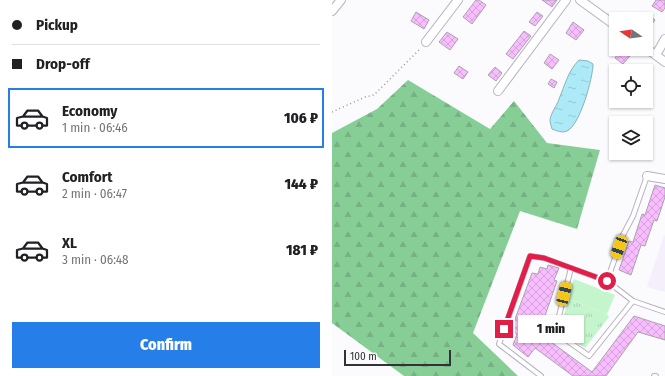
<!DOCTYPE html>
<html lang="en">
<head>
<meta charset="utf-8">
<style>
  body { margin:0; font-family:"Fira Sans Condensed",sans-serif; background:#f2f2f2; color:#202124; height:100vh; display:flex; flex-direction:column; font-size:15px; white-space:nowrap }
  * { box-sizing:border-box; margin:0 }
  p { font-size:13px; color:#757577 }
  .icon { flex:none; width:22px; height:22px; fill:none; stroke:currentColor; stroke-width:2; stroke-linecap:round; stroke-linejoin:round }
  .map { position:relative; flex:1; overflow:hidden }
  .side { display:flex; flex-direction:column; background:#fff; width:332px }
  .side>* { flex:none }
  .banner { display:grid; align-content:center; height:88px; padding:0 12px; background:#fff }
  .needle { width:26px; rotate:283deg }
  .fabs { position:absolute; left:277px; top:12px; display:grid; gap:8px }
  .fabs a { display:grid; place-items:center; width:44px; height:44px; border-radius:0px; background:#fff; box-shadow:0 1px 3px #0004; font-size:20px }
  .scale { position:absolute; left:12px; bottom:10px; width:107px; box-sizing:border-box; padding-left:4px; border:2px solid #343137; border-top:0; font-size:11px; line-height:14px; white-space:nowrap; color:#343137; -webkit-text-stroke:3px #fbfafd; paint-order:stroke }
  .end { position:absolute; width:18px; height:18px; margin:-9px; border:5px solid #e11d48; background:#fff; box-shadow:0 0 0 2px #fff }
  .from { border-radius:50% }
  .bubble { position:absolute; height:28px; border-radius:0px; background:#fff; box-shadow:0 1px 3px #0004; font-size:13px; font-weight:800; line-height:28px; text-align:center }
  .car { position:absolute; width:12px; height:24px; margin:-12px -6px; border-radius:5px; box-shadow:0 0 3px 1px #0007; background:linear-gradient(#f5c518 24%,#345 0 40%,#f5c518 0 76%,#345 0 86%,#f5c518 0) }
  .banner b { display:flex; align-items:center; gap:14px; height:38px; font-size:15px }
  .banner b+b { border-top:1px solid #e0e0e0 }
  .banner i { width:10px; height:10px; background:#202124 }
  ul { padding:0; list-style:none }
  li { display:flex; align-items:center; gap:12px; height:60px; margin:0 8px 6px; padding:0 4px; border:2px solid transparent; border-radius:0px }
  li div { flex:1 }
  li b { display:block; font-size:15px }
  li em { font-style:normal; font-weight:800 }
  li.on { border-color:#267ee8 }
  li>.icon { width:36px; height:36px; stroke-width:1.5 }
  .action { display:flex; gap:8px; margin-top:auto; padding:8px 12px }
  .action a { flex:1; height:46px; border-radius:0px; background:#267ee8; color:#fff; font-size:16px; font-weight:800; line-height:46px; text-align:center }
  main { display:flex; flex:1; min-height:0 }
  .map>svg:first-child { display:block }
  .built { fill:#f5effc }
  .forest { fill:url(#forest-firs) }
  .park { fill:url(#park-tufts) }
  .pitch { fill:#c4f5cd }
  .water { fill:url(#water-ripples); stroke:#89b2bd }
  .building { fill:url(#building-cross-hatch); stroke:#aca2ae }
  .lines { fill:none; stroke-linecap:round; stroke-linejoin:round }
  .lane-casing { stroke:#b8b2c0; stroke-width:6 }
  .street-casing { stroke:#b8b2c0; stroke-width:10 }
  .path { stroke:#99979c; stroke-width:1.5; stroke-dasharray:1 3; stroke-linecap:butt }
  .lane { stroke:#fff; stroke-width:4 }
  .street { stroke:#fff; stroke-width:8 }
  .route { stroke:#e11d48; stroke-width:5 }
</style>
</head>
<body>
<main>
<section class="side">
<div class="banner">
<b><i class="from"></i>Pickup</b>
<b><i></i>Drop-off</b>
</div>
<ul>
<li class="on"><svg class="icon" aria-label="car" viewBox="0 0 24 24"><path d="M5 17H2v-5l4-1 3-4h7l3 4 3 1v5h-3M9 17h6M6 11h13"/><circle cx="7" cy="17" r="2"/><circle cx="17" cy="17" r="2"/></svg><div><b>Economy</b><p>1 min · 06:46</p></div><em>106 ₽</em></li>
<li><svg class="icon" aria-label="car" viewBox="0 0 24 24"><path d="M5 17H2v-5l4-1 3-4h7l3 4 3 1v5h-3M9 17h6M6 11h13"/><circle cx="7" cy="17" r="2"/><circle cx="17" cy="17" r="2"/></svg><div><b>Comfort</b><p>2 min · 06:47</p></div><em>144 ₽</em></li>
<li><svg class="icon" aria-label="car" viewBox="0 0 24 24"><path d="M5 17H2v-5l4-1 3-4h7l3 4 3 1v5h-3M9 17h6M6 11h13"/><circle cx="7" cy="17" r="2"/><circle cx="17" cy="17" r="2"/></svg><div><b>XL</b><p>3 min · 06:48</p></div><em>181 ₽</em></li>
</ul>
<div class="action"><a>Confirm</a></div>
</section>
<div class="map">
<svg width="333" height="376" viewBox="0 0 333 376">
  <defs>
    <pattern id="forest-firs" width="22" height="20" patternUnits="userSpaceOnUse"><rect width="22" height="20" fill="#87ce96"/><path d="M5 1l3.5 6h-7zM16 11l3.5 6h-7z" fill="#75b182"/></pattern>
    <pattern id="park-tufts" width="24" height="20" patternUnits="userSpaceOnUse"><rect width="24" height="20" fill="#c4f5cd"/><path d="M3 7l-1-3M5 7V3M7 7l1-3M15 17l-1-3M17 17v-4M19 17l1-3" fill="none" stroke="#a9d2b1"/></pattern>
    <pattern id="water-ripples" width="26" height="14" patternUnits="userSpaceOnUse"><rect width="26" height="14" fill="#adeaf7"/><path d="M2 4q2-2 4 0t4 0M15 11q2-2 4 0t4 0" fill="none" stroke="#95c9d4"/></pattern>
    <pattern id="building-cross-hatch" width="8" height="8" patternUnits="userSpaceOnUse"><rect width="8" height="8" fill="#f7bdfe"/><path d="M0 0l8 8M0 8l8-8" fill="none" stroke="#d4a3da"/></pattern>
  </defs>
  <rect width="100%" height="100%" fill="#fbfafd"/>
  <path class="built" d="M332 235 333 236V292L315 287Z"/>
  <path class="forest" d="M76 80 158 129 182 101 215 143 268 150 245 229 188 211 141 333 186 376H72L0 323V133L45 109Z"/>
  <path class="park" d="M234 298 275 314 277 317 253 348 228 332 235 304 234 301Z"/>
  <path class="pitch" d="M242 279 283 295 275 314 234 298Z"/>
  <path class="water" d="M247 60 256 61 261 64C261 78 248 125 235 131 230 133 225 131 220 129 219 125 218 123 218 120 219 112 225 106 227 99 233 85 236 71 247 60Z"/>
  <g class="building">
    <path d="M144 0H147L154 5 140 24 131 17Z"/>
    <path d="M210 0H225L220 7Z"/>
    <path d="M324 0H333V8L330 12 320 6Z"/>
    <path d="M84 12 97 20 92 29 79 21Z"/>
    <path d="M205 12 211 16 203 26 197 22Z"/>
    <path d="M314 14 323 20 314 32Z"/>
    <path d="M241 22 252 30 244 40 234 33Z"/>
    <path d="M192 31 199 36 181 59 174 54Z"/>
    <path d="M115 32 126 39 118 50 107 42Z"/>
    <path d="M289 49 298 56 291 64 283 58Z"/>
    <path d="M218 54 227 60 220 69 212 63Z"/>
    <path d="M127 66 136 72 131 79 122 73Z"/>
    <path d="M163 67 170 73 164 81 156 75Z"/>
    <path d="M219 79 225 82 222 88 216 84Z"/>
    <path d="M323 185 333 188V197L325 221 322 220 313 246 309 245 299 275 287 270 297 241 301 242 310 214 313 215Z"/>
    <path d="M216 265 227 268 222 280 225 281 207 333 260 372 302 316 333 326V340L306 332 274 376H241L203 348 196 357 181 345 185 334 179 330 200 273 206 274 208 267 215 269Z"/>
  </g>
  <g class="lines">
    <g class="lane-casing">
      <g id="lane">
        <path d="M315 176 301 216 291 235 275 281 301 301 333 312"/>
        <path d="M275 281 239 268 223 332 257 356 301 301"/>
        <path d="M209 376 167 344 198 256 212 258 239 268"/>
        <path d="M322 376H324"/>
      </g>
    </g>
    <g class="street-casing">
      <g id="street">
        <path d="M248 0 284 26"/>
        <path d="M0 11 9 0"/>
        <path d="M94 42 126 0"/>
        <path d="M314 48 333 62"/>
        <path d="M324 55 333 39"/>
        <path d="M166 91 234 0"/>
        <path d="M315 176 333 179"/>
      </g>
    </g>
    <path class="path" d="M0 112 33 97 42 95 89 48"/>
    <use href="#lane" class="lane"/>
    <use href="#street" class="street"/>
  </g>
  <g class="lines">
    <path class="route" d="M172 329 198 256 212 258 275 281"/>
  </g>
</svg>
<div class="fabs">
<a><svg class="needle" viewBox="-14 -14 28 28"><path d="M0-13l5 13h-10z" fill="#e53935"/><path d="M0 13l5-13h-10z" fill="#757577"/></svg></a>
<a><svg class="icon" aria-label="locate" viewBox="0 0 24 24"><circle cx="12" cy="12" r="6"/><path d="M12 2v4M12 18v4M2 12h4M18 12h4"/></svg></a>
<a><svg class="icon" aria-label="layers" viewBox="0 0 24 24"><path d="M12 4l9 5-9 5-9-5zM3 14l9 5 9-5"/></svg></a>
</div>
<div class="scale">100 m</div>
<i class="end from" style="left:275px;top:281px"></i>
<i class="end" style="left:172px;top:329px"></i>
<div class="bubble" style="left:186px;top:315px;width:66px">1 min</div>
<i class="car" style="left:287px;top:247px;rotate:200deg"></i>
<i class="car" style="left:232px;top:294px;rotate:14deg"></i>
</div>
</main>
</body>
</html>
